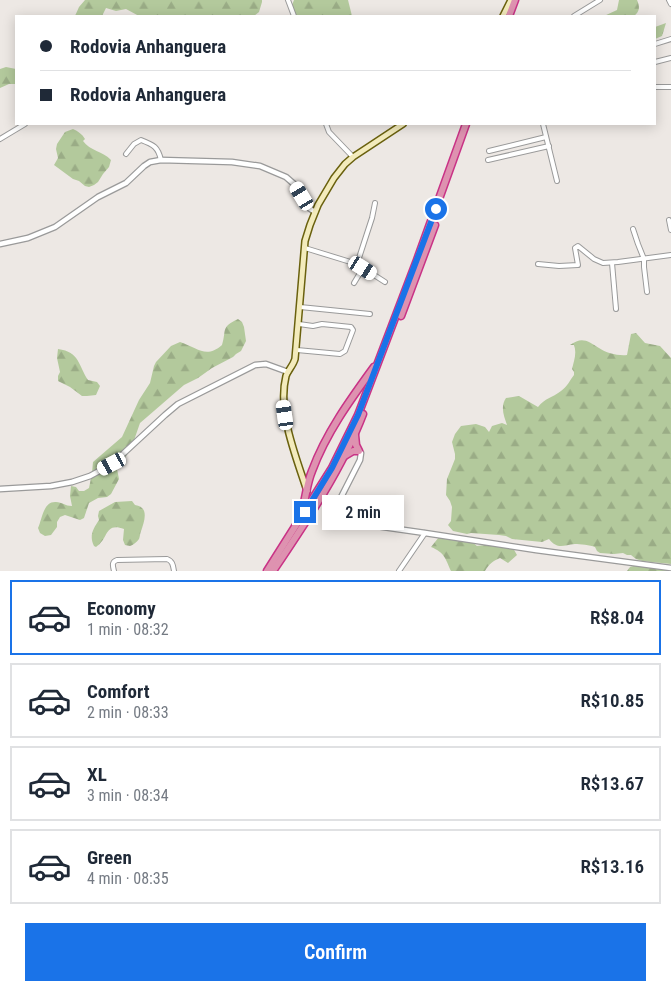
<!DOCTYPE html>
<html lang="en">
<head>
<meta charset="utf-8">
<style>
  body { margin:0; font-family:"Roboto Condensed",sans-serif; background:#f2f2f3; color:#1f2937; height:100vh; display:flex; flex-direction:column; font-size:19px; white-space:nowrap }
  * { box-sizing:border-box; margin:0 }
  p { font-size:16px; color:#747a83 }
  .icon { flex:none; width:28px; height:28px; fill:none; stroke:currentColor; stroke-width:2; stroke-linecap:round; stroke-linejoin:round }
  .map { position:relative; height:571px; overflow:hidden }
  .details { display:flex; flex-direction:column; background:#fff; flex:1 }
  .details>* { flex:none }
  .banner { position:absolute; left:15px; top:15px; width:641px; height:110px; border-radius:0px; box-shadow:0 2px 12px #0003; display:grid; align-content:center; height:110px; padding:0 25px; background:#fff }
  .end { position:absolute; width:22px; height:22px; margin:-11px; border:6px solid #1a73e8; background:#fff; box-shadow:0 0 0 2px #fff }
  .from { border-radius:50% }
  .bubble { position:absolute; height:35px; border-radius:0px; background:#fff; box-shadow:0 2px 12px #0003; font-size:16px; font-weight:600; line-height:35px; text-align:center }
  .car { position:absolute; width:15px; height:30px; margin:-15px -8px; border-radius:6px; box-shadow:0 0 4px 1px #0007; background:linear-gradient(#fff 24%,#345 0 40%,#fff 0 76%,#345 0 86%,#fff 0) }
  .banner b { display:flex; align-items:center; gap:18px; height:48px; font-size:19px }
  .banner b+b { border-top:1px solid #e0e1e3 }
  .banner i { width:12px; height:12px; background:#1f2937 }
  ul { padding:9px 0 0; list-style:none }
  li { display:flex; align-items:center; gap:15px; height:75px; margin:0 10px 8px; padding:0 15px; border:2px solid #e0e1e3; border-radius:0px }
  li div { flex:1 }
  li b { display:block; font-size:19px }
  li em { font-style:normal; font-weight:600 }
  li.on { border-color:#1a73e8 }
  li>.icon { width:45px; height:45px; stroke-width:1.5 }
  .action { display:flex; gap:10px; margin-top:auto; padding:10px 25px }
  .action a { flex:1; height:58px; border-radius:0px; background:#1a73e8; color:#fff; font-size:20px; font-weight:600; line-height:58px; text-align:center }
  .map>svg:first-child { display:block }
  .forest { fill:url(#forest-firs) }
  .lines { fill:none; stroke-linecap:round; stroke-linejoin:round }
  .minor-casing { stroke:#9a9a9a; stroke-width:6 }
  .tertiary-casing { stroke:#9a9a9a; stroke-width:7 }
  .secondary-casing { stroke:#6a610e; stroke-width:8 }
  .motorway-casing { stroke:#c93386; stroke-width:9 }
  .minor { stroke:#fff; stroke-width:4 }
  .tertiary { stroke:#fff; stroke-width:4.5 }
  .secondary { stroke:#f3ebbc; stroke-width:5 }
  .motorway { stroke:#de92b0; stroke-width:6 }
  .route { stroke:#1a73e8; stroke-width:6 }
</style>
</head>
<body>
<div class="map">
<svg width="671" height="571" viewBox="0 0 671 571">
  <defs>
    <pattern id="forest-firs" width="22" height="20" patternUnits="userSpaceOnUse" patternTransform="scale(1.25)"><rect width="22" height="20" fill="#b3c99c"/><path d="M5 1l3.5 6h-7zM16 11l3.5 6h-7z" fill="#9aac86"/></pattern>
  </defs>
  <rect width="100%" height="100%" fill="#ede8e4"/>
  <g class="forest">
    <path d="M85 0H262V2L259 12 254 16H139L126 9 116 11 106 8 102 16H75L79 7Z"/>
    <path d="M294 0H348L352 16H294L292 5Z"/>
    <path d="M619 0H637C640 7 640 11 634 16H604L617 10Z"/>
    <path d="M666 23 662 36 655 39V27Z"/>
    <path d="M6 67 16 69V84H9L0 88V69Z"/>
    <path d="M73 129C78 131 82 134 85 139L83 141C90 151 103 151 111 160L109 167 103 174 98 182 94 185 89 187 85 186 79 181 73 179 54 165 58 158 56 149 57 144 65 132Z"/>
    <path d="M238 319 242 322 244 327 246 341 241 351 236 354 233 357 212 368 198 378 184 385 147 417 140 423 131 449 117 469 119 479 111 494 107 497 98 498 89 503 84 518 80 520 65 515 60 517 57 522V527L51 535 45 536 40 533 38 528C42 520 43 501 56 502 62 502 65 506 72 506L70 496 71 486 76 487 79 491H84L89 488 92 473 93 462 122 437 139 400 150 383 154 366 156 362 171 346 180 342C198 348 206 359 222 345 227 329 220 328 238 319Z"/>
    <path d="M636 333 645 343 660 346 671 358V564L642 561 636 559 631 555H627L623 553 614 554 600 553 597 551 595 547C590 545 580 544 575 544 563 545 558 550 549 539L542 542 512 539 506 536 499 535 471 533 467 534 453 531 448 525 451 521 452 507 450 501 446 495 447 479 455 459V454L452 442 455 434 461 426 476 424 485 427 489 432 492 426 502 423 507 425C504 416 500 407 506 398L519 396 538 407C545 398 552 398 561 391 567 387 570 380 574 375V372L572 369C574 361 577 353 574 345H570C582 336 588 341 599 348 606 353 618 356 627 355L631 334Z"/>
    <path d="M58 349C80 352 78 365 88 380L97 382 100 386 96 395 87 396H82L70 387 58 381V376L60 372 57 358Z"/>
    <path d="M132 501 135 505C150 507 144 522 141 531 140 534 140 536 139 539 137 542 133 545 130 546L125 545 123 540 124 529C104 522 109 539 96 547L94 546C89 536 93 529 99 520L98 516 99 511 115 502Z"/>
    <path d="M439 537C451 538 468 537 477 546L493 544 513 548 517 555 508 563 500 558C493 561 489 564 485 571H451C445 558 445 553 431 547Z"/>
    <path d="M637 565 671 570V571H627L630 567Z"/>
  </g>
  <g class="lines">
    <g class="minor-casing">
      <g id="minor">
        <path d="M288 0 294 16"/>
        <path d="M669 0 671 4"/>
        <path d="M574 16 600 0"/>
        <path d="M655 44 671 39"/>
        <path d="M655 62 671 58"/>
        <path d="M655 87H671"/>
        <path d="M326 124 329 132 353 157"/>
        <path d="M543 124 557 181"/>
        <path d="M0 139 25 124"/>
        <path d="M489 151 546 137"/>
        <path d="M126 154 134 144 141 140C154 145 158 147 161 160"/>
        <path d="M488 160 549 146"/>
        <path d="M669 220 671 230"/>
        <path d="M633 229 638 244 644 259V267L647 292"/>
        <path d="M305 248 357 264 385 282"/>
        <path d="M612 263 616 309"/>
        <path d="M357 264 372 218 375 203"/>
        <path d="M538 264 559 266 578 265 575 248 578 246 594 259 603 263 618 262 671 255"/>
        <path d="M354 283 363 268"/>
        <path d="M300 307 370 314"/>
        <path d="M297 350 340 354 345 351 353 330 351 327 322 324 313 326 299 324"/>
        <path d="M114 571C113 566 111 562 117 560L167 559C173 561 173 566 174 571"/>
        <path d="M399 571 425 533"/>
      </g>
    </g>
    <g class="tertiary-casing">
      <g id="tertiary">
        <path d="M0 244 28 238 55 227 98 197 126 183 144 166 150 162 161 160 232 162 260 166 286 177 294 184 309 208 315 212"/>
        <path d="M359 451 361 453 360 460 335 509V513L340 519 383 527 425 533 536 550 671 568"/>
        <path d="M0 489 51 486 72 482 90 476 112 464 165 415 178 404 255 365 266 364 288 372"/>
      </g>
    </g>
    <g class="secondary-casing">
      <g id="secondary">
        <path d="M503 16 511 0"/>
        <path d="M307 491C296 456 277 412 286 376 288 370 293 366 295 359L305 241 310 225 318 205 334 178 345 164 353 157 403 124"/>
      </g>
    </g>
    <g class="motorway-casing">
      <g id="motorway">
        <path d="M509 16 515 0"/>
        <path d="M401 316 435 225"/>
        <path d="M343 457 353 451H359L356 445 355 435"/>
        <path d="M301 513C306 500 306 485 312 471 326 433 350 400 374 367"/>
        <path d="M267 571 332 468 358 415 417 260 466 124"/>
        <path d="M273 571C306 522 342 469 363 414"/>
      </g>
    </g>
    <use href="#minor" class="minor"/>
    <use href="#tertiary" class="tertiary"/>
    <use href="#secondary" class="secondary"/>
    <use href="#motorway" class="motorway"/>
  </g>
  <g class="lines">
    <path class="route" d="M305 512 332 468 358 415 436 209"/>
  </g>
</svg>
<i class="end from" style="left:436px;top:209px"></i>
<i class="end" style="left:305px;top:512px"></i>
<div class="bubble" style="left:322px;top:495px;width:82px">2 min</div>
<i class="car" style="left:302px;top:196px;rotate:329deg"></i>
<i class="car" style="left:363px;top:268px;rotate:122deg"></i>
<i class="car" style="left:285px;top:415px;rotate:352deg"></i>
<i class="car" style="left:112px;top:464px;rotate:242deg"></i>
<div class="banner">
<b><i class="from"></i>Rodovia Anhanguera</b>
<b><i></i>Rodovia Anhanguera</b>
</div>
</div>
<section class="details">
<ul>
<li class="on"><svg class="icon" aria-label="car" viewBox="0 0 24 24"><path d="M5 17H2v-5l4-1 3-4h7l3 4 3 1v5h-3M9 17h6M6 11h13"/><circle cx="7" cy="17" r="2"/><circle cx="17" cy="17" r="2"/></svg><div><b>Economy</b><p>1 min · 08:32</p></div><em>R$8.04</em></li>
<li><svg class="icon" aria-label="car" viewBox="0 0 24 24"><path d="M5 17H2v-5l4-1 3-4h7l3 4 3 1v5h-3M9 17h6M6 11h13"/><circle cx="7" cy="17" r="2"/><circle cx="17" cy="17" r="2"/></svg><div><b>Comfort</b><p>2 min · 08:33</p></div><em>R$10.85</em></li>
<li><svg class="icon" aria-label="car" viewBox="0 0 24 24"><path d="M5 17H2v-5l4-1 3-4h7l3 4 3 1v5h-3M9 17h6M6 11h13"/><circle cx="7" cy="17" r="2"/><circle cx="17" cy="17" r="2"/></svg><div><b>XL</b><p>3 min · 08:34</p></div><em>R$13.67</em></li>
<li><svg class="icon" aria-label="car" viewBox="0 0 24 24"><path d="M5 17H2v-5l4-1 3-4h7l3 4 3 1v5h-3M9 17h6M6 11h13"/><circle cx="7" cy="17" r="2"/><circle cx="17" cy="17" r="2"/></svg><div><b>Green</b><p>4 min · 08:35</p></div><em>R$13.16</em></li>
</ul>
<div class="action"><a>Confirm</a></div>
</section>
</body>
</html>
